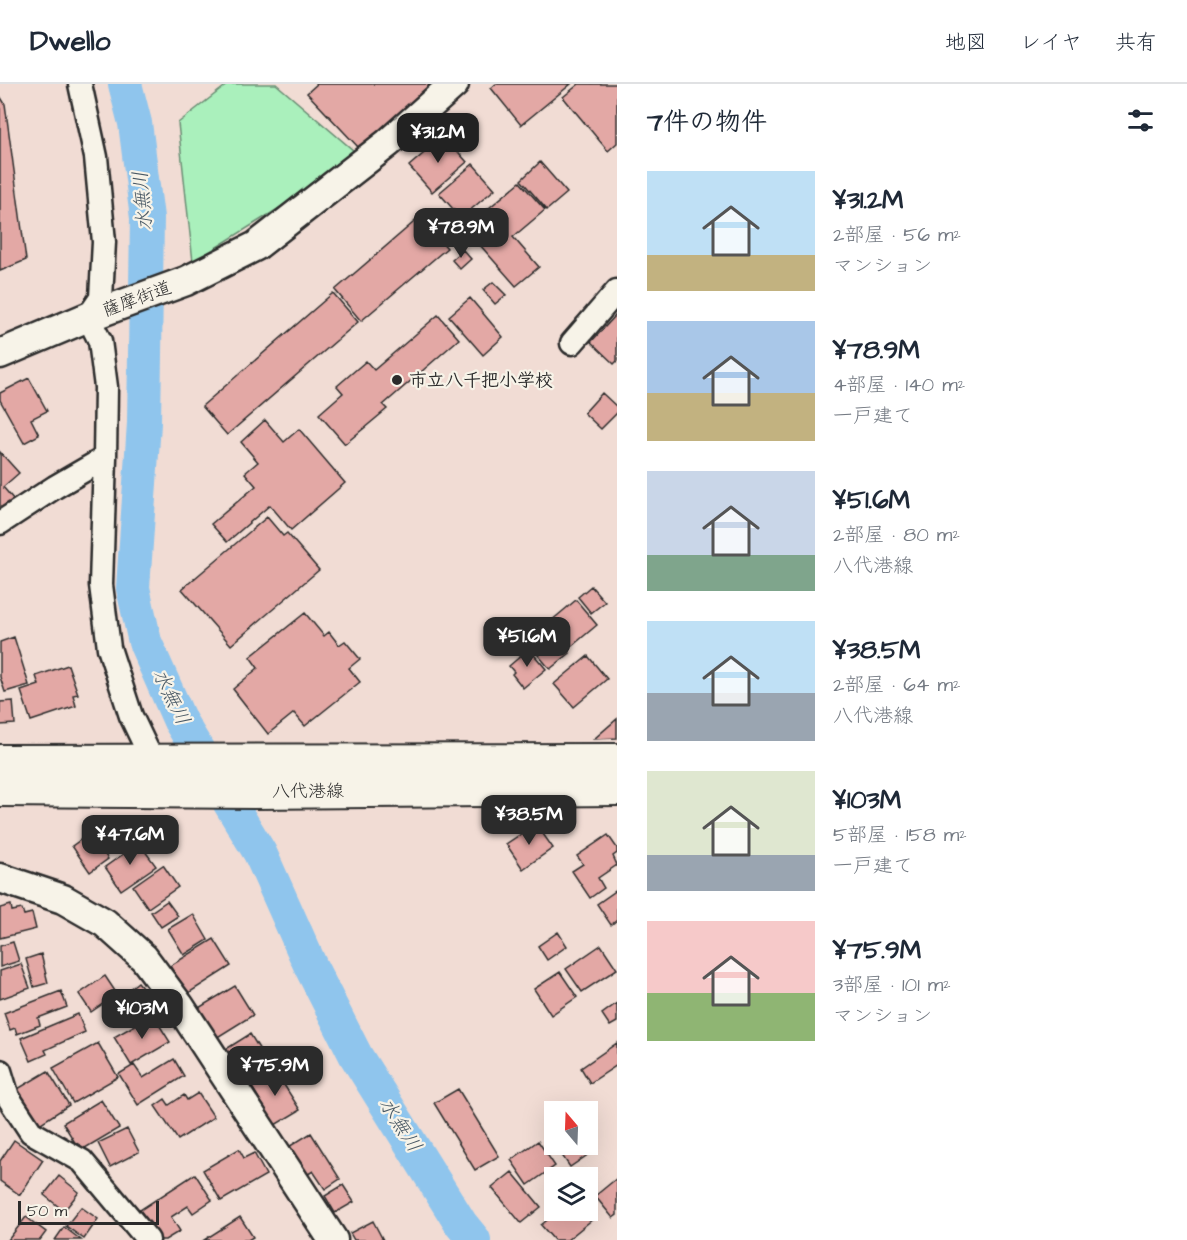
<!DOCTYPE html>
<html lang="ja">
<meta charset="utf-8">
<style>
body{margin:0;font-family:"Architects Daughter","Klee One",sans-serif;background:#f6f6f7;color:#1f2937;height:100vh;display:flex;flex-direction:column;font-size:22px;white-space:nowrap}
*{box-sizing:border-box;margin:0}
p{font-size:20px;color:#747a83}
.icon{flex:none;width:33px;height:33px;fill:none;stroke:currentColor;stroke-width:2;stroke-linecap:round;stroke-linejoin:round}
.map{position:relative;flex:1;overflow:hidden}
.drawer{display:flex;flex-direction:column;background:#fff;width:570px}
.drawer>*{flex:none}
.needle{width:39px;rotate:341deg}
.buttons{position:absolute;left:544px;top:1017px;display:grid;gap:12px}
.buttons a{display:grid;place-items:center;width:54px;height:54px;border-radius:0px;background:#fff;box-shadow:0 6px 24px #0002;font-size:30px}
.scale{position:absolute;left:18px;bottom:15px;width:141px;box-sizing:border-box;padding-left:6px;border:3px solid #2b2b2b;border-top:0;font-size:16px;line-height:21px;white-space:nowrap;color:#2b2b2b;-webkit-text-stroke:4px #f7f3e8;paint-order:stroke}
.price{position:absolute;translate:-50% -51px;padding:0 14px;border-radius:12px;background:#2b2b2b;color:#fff;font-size:20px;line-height:39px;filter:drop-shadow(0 2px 3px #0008)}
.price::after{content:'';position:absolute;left:50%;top:36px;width:18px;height:14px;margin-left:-9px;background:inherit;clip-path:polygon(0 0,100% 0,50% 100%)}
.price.current{background:#222;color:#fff}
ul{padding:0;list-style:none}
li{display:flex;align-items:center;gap:18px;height:150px;padding:0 30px}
li span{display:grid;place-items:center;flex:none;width:168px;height:120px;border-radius:0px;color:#555}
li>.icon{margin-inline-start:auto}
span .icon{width:72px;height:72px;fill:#fffc;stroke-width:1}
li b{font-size:26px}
h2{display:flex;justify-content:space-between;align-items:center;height:72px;padding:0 30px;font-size:26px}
header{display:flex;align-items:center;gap:36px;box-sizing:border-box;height:84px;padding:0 30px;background:#fff;border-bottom:2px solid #e0e1e3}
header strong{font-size:28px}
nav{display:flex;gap:33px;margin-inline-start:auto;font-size:21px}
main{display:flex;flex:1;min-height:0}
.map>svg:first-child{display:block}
.green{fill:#aaf0bc;stroke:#6a8e74;stroke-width:1.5}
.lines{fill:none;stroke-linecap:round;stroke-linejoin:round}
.river{stroke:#8fc5ed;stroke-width:34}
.building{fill:#e3a8a5;stroke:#2b2b2b;stroke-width:1.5}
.minor-casing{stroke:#2b2b2b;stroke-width:27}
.tertiary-casing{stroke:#2b2b2b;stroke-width:33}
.secondary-casing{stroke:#2b2b2b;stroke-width:36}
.minor{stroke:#f7f3e8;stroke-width:22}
.tertiary{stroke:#f7f3e8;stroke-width:28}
.secondary{stroke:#f7f3e8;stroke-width:32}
.poi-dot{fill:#2b2b2b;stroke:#f7f3e8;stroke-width:2}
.labels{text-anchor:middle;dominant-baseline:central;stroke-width:4.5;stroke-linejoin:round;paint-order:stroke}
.street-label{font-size:18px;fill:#2b2b2b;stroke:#f7f3e8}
.poi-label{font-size:18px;font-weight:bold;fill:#2b2b2b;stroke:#f7f3e8;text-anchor:start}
.water-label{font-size:20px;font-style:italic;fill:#495965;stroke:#f7f3e8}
</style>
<header>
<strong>Dwello</strong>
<nav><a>地図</a><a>レイヤ</a><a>共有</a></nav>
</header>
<main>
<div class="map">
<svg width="617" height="1156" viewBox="0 0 617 1156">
<rect width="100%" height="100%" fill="#f1dcd4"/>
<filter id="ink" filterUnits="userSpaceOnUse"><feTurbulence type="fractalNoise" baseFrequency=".0167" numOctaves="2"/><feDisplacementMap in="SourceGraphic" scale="12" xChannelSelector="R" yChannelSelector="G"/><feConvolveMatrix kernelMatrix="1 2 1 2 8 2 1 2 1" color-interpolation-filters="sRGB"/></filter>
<g filter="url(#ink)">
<!-- green -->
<path class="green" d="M228,0H276L361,73L193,178L178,39Z"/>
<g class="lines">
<!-- river -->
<path class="river" d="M125,0L135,39L147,134L144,339L133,504L145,558L180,637L260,769L311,883L356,972L461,1140L474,1156"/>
</g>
<!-- building -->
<path class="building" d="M317,0H436L360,65L307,9Z
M496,0H571L521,41L491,4Z
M579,0H617V59L608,67L563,13Z
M0,12L5,20L26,176L0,187Z
M444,52L467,78L432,108L409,82Z
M540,78L567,109L547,126L521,96Z
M473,80L495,105L461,134L439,109Z
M520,98L545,126L513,153L539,183L516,202L465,144Z
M420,133L447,164L361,237L335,206Z
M463,166L471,175L460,185L452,176Z
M493,198L506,211L495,220L483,206Z
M333,209L358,238L227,351L202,322Z
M470,214L503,253L483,271L449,232Z
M617,230V277L614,280L591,258Z
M438,231L459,255L383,321L387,325L345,360L319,330L343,309L337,302L366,277L374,286Z
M29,294L47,327L31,335L39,351L24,359L0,316V309Z
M602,309L617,323V329L601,345L584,329Z
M265,336L284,358L299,345L345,399L291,446L270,421L227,458L211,440L256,402L245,389L258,378L241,358Z
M0,368L19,389L3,403L14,416L0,428Z
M267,433L283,452L287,449L319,486L231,561L182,505Z
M591,502L605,518L591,529L578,513Z
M576,516L597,541L572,562L551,537Z
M305,529L324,552L329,548L339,561L345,557L360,575L349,584L360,598L305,642L294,629L268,650L233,605L258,584L250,573Z
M554,548L570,569L550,585L533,565Z
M14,553L29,601L5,608L0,593V558Z
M529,565L546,585L523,604L512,590L514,588L509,582Z
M588,572L607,595L574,623L554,600Z
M68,581L78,610L73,611L76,622L31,637L21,607L39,601L36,592Z
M13,617L15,640L0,641V618Z
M617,635V654L594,655Z
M536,740L553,764L523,785L506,760Z
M90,749L108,775L90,788L72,762Z
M608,751L617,764V769L613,772L617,781L598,794L604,804L590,814L572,787L583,780L577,772Z
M139,759L156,782L121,806L105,783Z
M163,781L178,803L148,824L133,802Z
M617,806V836L611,841L597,820Z
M167,817L178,832L161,843L151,828Z
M11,821L12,827L22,825L24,831L32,829L36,845L0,854V824Z
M193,830L208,856L184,871L168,845Z
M558,848L567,862L547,876L538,862Z
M214,855L231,882L187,910L170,882Z
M13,858L19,877L0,883V862Z
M601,861L617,885L582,908L566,885Z
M41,870L48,899L34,903L26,875Z
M21,880L30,904L0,915V887Z
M560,888L577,913L551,931L534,905Z
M105,892L117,910L91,928L79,910Z
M138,898L153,916L137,928L123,910Z
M235,902L253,931L216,954L197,925Z
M61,907L67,923L38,934L40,941L17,950L15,944L10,946L4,929Z
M617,919V938L610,942L602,930Z
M78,930L85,948L45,966L47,970L31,977L21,954Z
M153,931L170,958L131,981L114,953Z
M250,950L268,979L241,996L223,967Z
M98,959L118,993L73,1019L53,984Z
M617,959V981L590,999L581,984Z
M174,975L184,992L138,1021L119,990L134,981L143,994Z
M274,985L300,1026L275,1041L250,1000Z
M48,987L69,1021L38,1041L16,1006Z
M458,1005L499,1072L475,1086L434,1019Z
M198,1009L214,1033L178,1056L155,1022L165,1015L169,1021L184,1011L187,1016Z
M101,1016L119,1044L80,1067L63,1039Z
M127,1045L139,1068L110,1083L98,1059Z
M311,1049L340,1095L325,1105L313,1087L305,1092L287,1064Z
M14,1056L43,1076L20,1111L0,1097V1077Z
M538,1057L555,1082L528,1101L511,1076Z
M563,1060H583L589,1070L570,1083L557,1064Z
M239,1065L244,1074L254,1069L266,1091L221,1117L203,1086Z
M512,1088L541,1123L521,1139L492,1104Z
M195,1090L212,1116L193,1129L188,1122L171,1133L180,1147L165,1156H160L140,1126Z
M59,1092L79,1108L64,1127L44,1111Z
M617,1094V1131L613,1134L595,1112Z
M343,1101L354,1118L335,1129L325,1112Z
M81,1123L98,1135L84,1155L66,1142Z
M560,1126H585L593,1135L567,1156H554L541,1141Z
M26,1133L46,1148L40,1156H8Z
M240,1133L253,1153L248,1156H204Z
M373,1137L383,1156H354L350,1149Z
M64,1143L81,1156H55Z"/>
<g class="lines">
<defs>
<path id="minor" d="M80,0L96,73L104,158L101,214L88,233L100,257L106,303L105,374
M572,259L617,207
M0,439L55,403L105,374L101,501L109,564L131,632L153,678
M0,987L8,1013L31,1048L82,1077L148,1156"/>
<path id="tertiary" d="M0,270L88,233L186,197L256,162L388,59L454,0
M0,794L63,815L105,839L144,874L179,921L333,1156"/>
<path id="secondary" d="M0,677L617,676
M0,706L254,708L617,705"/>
</defs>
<!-- minor casing -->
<use href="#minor" class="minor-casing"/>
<!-- tertiary casing -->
<use href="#tertiary" class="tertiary-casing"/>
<!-- secondary casing -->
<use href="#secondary" class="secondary-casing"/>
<!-- minor -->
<use href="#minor" class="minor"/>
<!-- tertiary -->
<use href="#tertiary" class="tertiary"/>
<!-- secondary -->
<use href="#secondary" class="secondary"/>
</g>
</g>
<!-- markers -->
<circle class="poi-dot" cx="397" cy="296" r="6"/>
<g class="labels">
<!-- street labels -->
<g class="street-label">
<text transform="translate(137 215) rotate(-20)">薩摩街道</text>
<text x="308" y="707">八代港線</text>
</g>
<!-- poi labels -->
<g class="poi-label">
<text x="409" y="296">市立八千把小学校</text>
</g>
<!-- water labels -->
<g class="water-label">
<text transform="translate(143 117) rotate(-95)">水無川</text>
<text transform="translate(171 613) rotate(64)">水無川</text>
<text transform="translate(400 1041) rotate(57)">水無川</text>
</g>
</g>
</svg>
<div class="buttons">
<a><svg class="needle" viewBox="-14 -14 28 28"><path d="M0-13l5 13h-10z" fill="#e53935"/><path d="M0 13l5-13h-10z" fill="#747a83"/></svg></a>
<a><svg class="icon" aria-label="layers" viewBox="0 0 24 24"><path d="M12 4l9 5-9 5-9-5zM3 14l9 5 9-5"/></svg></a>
</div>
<div class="scale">50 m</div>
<b class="price current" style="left:438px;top:80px">¥31.2M</b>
<b class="price" style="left:461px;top:175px">¥78.9M</b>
<b class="price" style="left:527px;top:584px">¥51.6M</b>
<b class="price" style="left:529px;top:762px">¥38.5M</b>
<b class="price" style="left:130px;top:782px">¥47.6M</b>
<b class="price" style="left:142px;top:956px">¥103M</b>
<b class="price" style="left:275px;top:1013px">¥75.9M</b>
</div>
<section class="drawer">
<h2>7件の物件<svg class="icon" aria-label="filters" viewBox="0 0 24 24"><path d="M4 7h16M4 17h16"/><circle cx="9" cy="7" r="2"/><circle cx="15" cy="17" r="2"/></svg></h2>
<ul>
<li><span style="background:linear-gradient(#bfe0f5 70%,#c2b280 0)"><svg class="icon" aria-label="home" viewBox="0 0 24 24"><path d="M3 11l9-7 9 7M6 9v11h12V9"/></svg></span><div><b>¥31.2M</b><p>2部屋 · 56 m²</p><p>マンション</p></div></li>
<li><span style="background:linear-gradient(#a9c7e8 60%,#c2b280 0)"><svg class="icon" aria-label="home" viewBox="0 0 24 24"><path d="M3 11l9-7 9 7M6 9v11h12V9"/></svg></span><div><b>¥78.9M</b><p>4部屋 · 140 m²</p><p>一戸建て</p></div></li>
<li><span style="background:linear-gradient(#c9d6e8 70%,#7fa58c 0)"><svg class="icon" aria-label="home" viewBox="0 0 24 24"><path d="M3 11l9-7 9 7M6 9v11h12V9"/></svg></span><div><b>¥51.6M</b><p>2部屋 · 80 m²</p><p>八代港線</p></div></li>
<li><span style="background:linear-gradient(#bfe0f5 60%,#9aa5b1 0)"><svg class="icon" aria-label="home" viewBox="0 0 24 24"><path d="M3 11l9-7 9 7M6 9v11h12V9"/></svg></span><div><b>¥38.5M</b><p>2部屋 · 64 m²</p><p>八代港線</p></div></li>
<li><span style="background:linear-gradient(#dfe7d0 70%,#9aa5b1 0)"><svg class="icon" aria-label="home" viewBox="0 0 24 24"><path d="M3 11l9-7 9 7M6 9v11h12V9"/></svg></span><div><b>¥103M</b><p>5部屋 · 158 m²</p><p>一戸建て</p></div></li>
<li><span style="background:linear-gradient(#f6c9c9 60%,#8fb573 0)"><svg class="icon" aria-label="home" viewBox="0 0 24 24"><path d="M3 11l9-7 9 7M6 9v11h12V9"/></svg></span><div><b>¥75.9M</b><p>3部屋 · 101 m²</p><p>マンション</p></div></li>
</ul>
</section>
</main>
